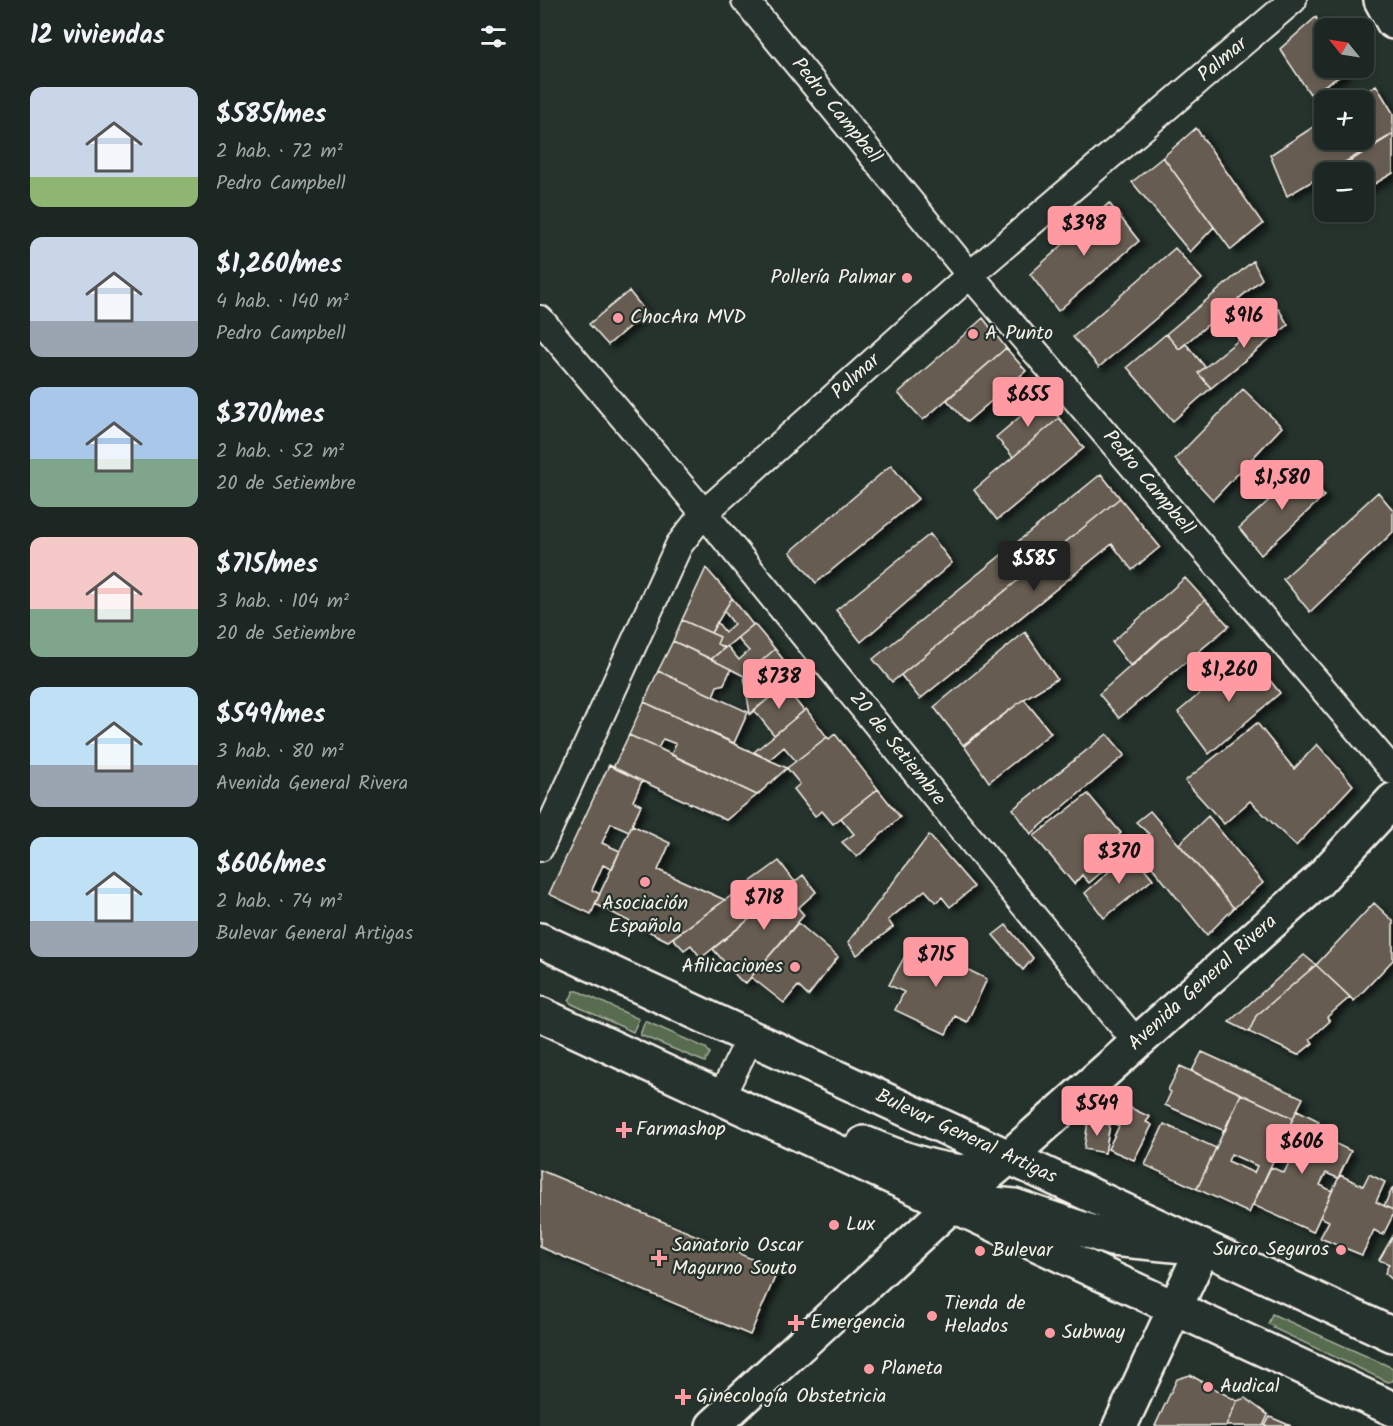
<!DOCTYPE html>
<html lang="es">
<meta charset="utf-8">
<style>
body{margin:0;font-family:Kalam,sans-serif;background:#29322f;color:#f1f3f6;height:100vh;display:flex;flex-direction:column;font-size:22px;white-space:nowrap}
*{box-sizing:border-box;margin:0}
p{font-size:20px;color:#a0a5a5}
.icon{flex:none;width:33px;height:33px;fill:none;stroke:currentColor;stroke-width:2;stroke-linecap:round;stroke-linejoin:round}
.map{position:relative;flex:1;overflow:hidden}
.sheet{display:flex;flex-direction:column;background:#1c2622;width:540px}
.sheet>*{flex:none}
.needle{width:39px;rotate:300deg}
.buttons{position:absolute;left:774px;top:18px;display:grid;gap:12px}
.buttons a{display:grid;place-items:center;width:60px;height:60px;border-radius:12px;background:#1c2622;box-shadow:0 3px 9px #0003,0 0 0 2px #3a4340;font-size:30px}
.price{position:absolute;translate:-50% -51px;padding:0 14px;border-radius:6px;background:#ff9aa2;color:#111;font-size:20px;line-height:39px;filter:drop-shadow(0 2px 3px #0008)}
.price::after{content:'';position:absolute;left:50%;top:36px;width:18px;height:14px;margin-left:-9px;background:inherit;clip-path:polygon(0 0,100% 0,50% 100%)}
.price.selected{background:#222;color:#fff}
ul{padding:0;list-style:none}
li{display:flex;align-items:center;gap:18px;height:150px;padding:0 30px}
li span{display:grid;place-items:center;flex:none;width:168px;height:120px;border-radius:12px;color:#555}
li>.icon{margin-inline-start:auto}
span .icon{width:72px;height:72px;fill:#fffc;stroke-width:1}
li b{font-size:26px}
h2{display:flex;justify-content:space-between;align-items:center;height:72px;padding:0 30px;font-size:26px}
main{display:flex;flex:1;min-height:0}
.map>svg:first-child{display:block}
.green{fill:#596c4f;stroke:#a6ae9c;stroke-width:1.5}
.building{fill:#665c51;stroke:#f4f1e8;stroke-width:1.5;fill-rule:evenodd;filter:url(#shadow)}
.lines{fill:none;stroke-linecap:round;stroke-linejoin:round}
.minor-casing{stroke:#f4f1e8;stroke-width:30}
.tertiary-casing{stroke:#f4f1e8;stroke-width:38}
.secondary-casing{stroke:#f4f1e8;stroke-width:38}
.minor{stroke:#26332d;stroke-width:26}
.tertiary{stroke:#26332d;stroke-width:33}
.secondary{stroke:#26332d;stroke-width:33}
.poi-dot{fill:#ff9aa2;stroke:#26332d;stroke-width:2}
.labels{text-anchor:middle;dominant-baseline:central;stroke-width:4.5;stroke-linejoin:round;paint-order:stroke}
.street-label{font-size:20px;fill:#f4f1e8;stroke:#26332d}
.poi-label{font-size:20px;fill:#f4f1e8;stroke:#26332d;text-anchor:start}
</style>
<main>
<section class="sheet">
<h2>12 viviendas<svg class="icon" aria-label="filters" viewBox="0 0 24 24"><path d="M4 7h16M4 17h16"/><circle cx="9" cy="7" r="2"/><circle cx="15" cy="17" r="2"/></svg></h2>
<ul>
<li><span style="background:linear-gradient(#c9d6e8 75%,#8fb573 0)"><svg class="icon" aria-label="home" viewBox="0 0 24 24"><path d="M3 11l9-7 9 7M6 9v11h12V9"/></svg></span><div><b>$585/mes</b><p>2 hab. · 72 m²</p><p>Pedro Campbell</p></div></li>
<li><span style="background:linear-gradient(#c9d6e8 70%,#9aa5b1 0)"><svg class="icon" aria-label="home" viewBox="0 0 24 24"><path d="M3 11l9-7 9 7M6 9v11h12V9"/></svg></span><div><b>$1,260/mes</b><p>4 hab. · 140 m²</p><p>Pedro Campbell</p></div></li>
<li><span style="background:linear-gradient(#a9c7e8 60%,#7fa58c 0)"><svg class="icon" aria-label="home" viewBox="0 0 24 24"><path d="M3 11l9-7 9 7M6 9v11h12V9"/></svg></span><div><b>$370/mes</b><p>2 hab. · 52 m²</p><p>20 de Setiembre</p></div></li>
<li><span style="background:linear-gradient(#f6c9c9 60%,#7fa58c 0)"><svg class="icon" aria-label="home" viewBox="0 0 24 24"><path d="M3 11l9-7 9 7M6 9v11h12V9"/></svg></span><div><b>$715/mes</b><p>3 hab. · 104 m²</p><p>20 de Setiembre</p></div></li>
<li><span style="background:linear-gradient(#bfe0f5 65%,#9aa5b1 0)"><svg class="icon" aria-label="home" viewBox="0 0 24 24"><path d="M3 11l9-7 9 7M6 9v11h12V9"/></svg></span><div><b>$549/mes</b><p>3 hab. · 80 m²</p><p>Avenida General Rivera</p></div></li>
<li><span style="background:linear-gradient(#bfe0f5 70%,#9aa5b1 0)"><svg class="icon" aria-label="home" viewBox="0 0 24 24"><path d="M3 11l9-7 9 7M6 9v11h12V9"/></svg></span><div><b>$606/mes</b><p>2 hab. · 74 m²</p><p>Bulevar General Artigas</p></div></li>
</ul>
</section>
<div class="map">
<svg width="853" height="1426" viewBox="0 0 853 1426">
<defs>
<filter id="shadow"><feDropShadow dx="6" dy="4" stdDeviation="3" flood-color="#0009"/></filter>
</defs>
<rect width="100%" height="100%" fill="#26332d"/>
<filter id="ink" filterUnits="userSpaceOnUse"><feTurbulence type="fractalNoise" baseFrequency=".0167" numOctaves="2"/><feDisplacementMap in="SourceGraphic" scale="12" xChannelSelector="R" yChannelSelector="G"/><feConvolveMatrix kernelMatrix="1 2 1 2 8 2 1 2 1" color-interpolation-filters="sRGB"/></filter>
<g filter="url(#ink)">
<!-- green -->
<path class="green" d="M34,991H38L99,1019L93,1032L32,1004L29,1001Z
M105,1021L166,1048L170,1053L165,1062L100,1035Z
M732,1314L853,1368V1381L848,1382L733,1328L734,1326L728,1324Z"/>
<!-- building -->
<path class="building" d="M776,17L784,35V68H800L804,74L770,94L740,49Z
M836,85L853,113V134L747,196L730,155L784,120V140H824V100H813Z
M656,128L723,224L691,250L623,157Z
M853,134V173L824,190V172H801L799,168Z
M623,157L674,227L650,252L592,182Z
M569,203L599,241L518,311L490,274Z
M635,248L662,279L559,367L533,337Z
M713,261L722,279L639,349L626,334Z
M89,291L106,312L68,345L49,324Z
M738,308L748,325L671,388L658,373Z
M443,318L466,348L383,420L358,393Z
M626,334L639,349L646,344L665,367L658,373L671,388L633,421L587,367Z
M466,348L486,371L427,422L407,400Z
M703,389L742,427L673,500L635,459Z
M502,398L519,418L473,457L456,437Z
M519,418L544,448L457,520L434,490Z
M351,465L378,499L276,583L250,552Z
M765,467L784,496L721,555L699,528Z
M561,474L580,498L352,682L333,659Z
M838,492L853,510V532L770,612L743,579Z
M580,498L620,547L592,570L572,544L380,699L361,675Z
M390,534L412,563L321,642L296,610Z
M166,568L192,598L171,633L142,620Z
M645,578L665,600L591,667L572,642Z
M192,598L213,625L185,648L177,644L180,637L171,633L177,622L185,632L194,624L184,611Z
M665,600L689,626L579,718L559,694Z
M142,620L180,637L177,644L185,648L171,659L133,641Z
M214,624L235,649L204,676L171,659L187,646L199,660L209,651L197,638Z
M485,632L517,679L484,699L423,745L394,707Z
M133,641L191,669L184,684L177,686L173,696L118,671Z
M235,649L256,676L210,714L204,676Z
M708,653L740,693L669,754L638,712Z
M118,671L208,712L194,743L104,702Z
M244,686L264,711L234,735L214,710Z
M484,699L511,733L449,782L424,746Z
M104,702L229,760L247,768L217,795L131,755L136,744L123,739L118,748L89,735Z
M266,709L287,737L256,761L244,747L229,760L214,752Z
M717,723L754,769L777,744L813,785L756,846L710,801L684,824L645,781Z
M295,734L338,789L293,824L282,811L275,816L254,789L260,784L247,768L287,737L289,739Z
M567,734L585,755L491,834L473,809Z
M89,735L118,748L217,795L186,820L102,781L73,768Z
M69,765L102,781L93,801L101,805L89,831L71,823L62,843L80,851L72,869L63,865L52,890L60,894L51,914L9,894Z
M338,789L360,817L317,857L302,842L314,834L301,818Z
M548,794L581,833L571,843L581,855L549,883L542,875L534,884L494,836Z
M610,811L694,908L667,935L595,846L609,834L596,822Z
M668,816L723,883L694,908L639,844Z
M92,825L130,843L118,870L185,900L128,941L55,904Z
M389,835L434,887L410,907L402,897L396,902L385,890L348,920L353,927L317,955L308,942Z
M591,852L613,879L564,918L545,893Z
M239,861L255,882L161,958L151,945L144,950L133,938Z
M263,875L276,892L258,908L264,915L206,983L200,980L173,949Z
M834,903L853,921V960L814,1001L776,965Z
M258,923L298,957L268,996L258,986L244,1003L211,977Z
M466,925L493,958L483,970L453,935Z
M386,938L406,947L400,960L410,965L412,962L447,979L427,1022L415,1016L406,1034L355,1010L364,992L349,985L371,945L380,949Z
M764,955L776,965L716,1016L709,1032L689,1022Z
M776,965L810,997L787,1017L790,1021L770,1039L773,1043L758,1055L709,1032L716,1016Z
M662,1052L763,1098L753,1118L652,1071Z
M640,1066L701,1094L685,1131L625,1105L631,1092L628,1090Z
M701,1094L753,1118L709,1213L657,1189ZM691,1154L717,1166L714,1173L688,1161Z
M578,1102L610,1117L606,1122L612,1125L594,1160L568,1149L579,1126L569,1121L568,1116L574,1103Z
M757,1110L779,1121L773,1133L811,1151L798,1178L786,1173L780,1185L792,1191L773,1232L713,1205L731,1167L744,1173L752,1156L739,1149Z
M548,1121L570,1125L565,1153L544,1149Z
M624,1124L676,1148L657,1189L605,1165Z
M0,1170L238,1270L210,1335L0,1247Z
M829,1174L845,1182L836,1202L853,1210V1215L843,1235L834,1230L822,1255L780,1238L789,1221L780,1217L800,1175L823,1186Z
M853,1187V1210L844,1206Z
M853,1236V1280L845,1273L849,1264L839,1260Z
M650,1375L697,1401L686,1426H615L637,1379Z
M705,1398L728,1415L723,1426H686L697,1401Z
M730,1417L751,1426H725Z"/>
<g class="lines">
<defs>
<path id="minor" d="M205,0L430,275L853,771
M0,319L164,513L596,1042
M0,848L139,545L164,513L430,275L753,0
M181,1097L210,1038"/>
<path id="tertiary" d="M841,0L853,22
M580,1426L663,1248"/>
<path id="secondary" d="M0,940L853,1335
M0,1014L853,1409
M324,1143C357,1157 425,1185 458,1164
M423,1204L443,1203L474,1206L572,1239L644,1246
M173,1426L412,1205L469,1157L777,882L853,800"/>
</defs>
<!-- minor casing -->
<use href="#minor" class="minor-casing"/>
<!-- tertiary casing -->
<use href="#tertiary" class="tertiary-casing"/>
<!-- secondary casing -->
<use href="#secondary" class="secondary-casing"/>
<!-- minor -->
<use href="#minor" class="minor"/>
<!-- tertiary -->
<use href="#tertiary" class="tertiary"/>
<!-- secondary -->
<use href="#secondary" class="secondary"/>
</g>
</g>
<!-- markers -->
<g class="poi-dot">
<circle cx="367" cy="278" r="6"/>
<circle cx="78" cy="318" r="6"/>
<circle cx="433" cy="334" r="6"/>
<circle cx="105" cy="882" r="6"/>
<circle cx="255" cy="967" r="6"/>
<path d="M81 1121h6v6h6v6h-6v6h-6v-6h-6v-6h6z"/>
<circle cx="294" cy="1225" r="6"/>
<circle cx="801" cy="1250" r="6"/>
<circle cx="440" cy="1251" r="6"/>
<path d="M116 1249h6v6h6v6h-6v6h-6v-6h-6v-6h6z"/>
<circle cx="392" cy="1316" r="6"/>
<path d="M253 1314h6v6h6v6h-6v6h-6v-6h-6v-6h6z"/>
<circle cx="510" cy="1333" r="6"/>
<circle cx="329" cy="1369" r="6"/>
<circle cx="668" cy="1387" r="6"/>
<path d="M140 1388h6v6h6v6h-6v6h-6v-6h-6v-6h6z"/>
</g>
<g class="labels">
<!-- street labels -->
<g class="street-label">
<text transform="translate(683 60) rotate(-40)">Palmar</text>
<text transform="translate(296 111) rotate(51)">Pedro Campbell</text>
<text transform="translate(316 377) rotate(-42)">Palmar</text>
<text transform="translate(608 483) rotate(50)">Pedro Campbell</text>
<text transform="translate(357 749) rotate(51)">20 de Setiembre</text>
<text transform="translate(663 983) rotate(-42)">Avenida General Rivera</text>
<text transform="translate(426 1137) rotate(25)">Bulevar General Artigas</text>
</g>
<!-- poi labels -->
<g class="poi-label">
<text x="355" y="278" text-anchor="end">Pollería Palmar</text>
<text x="90" y="318">ChocAra MVD</text>
<text x="445" y="334">A Punto</text>
<text x="105" y="904" text-anchor="middle">Asociación<tspan x="105" dy="23">Española</tspan></text>
<text x="243" y="967" text-anchor="end">Afilicaciones</text>
<text x="96" y="1130">Farmashop</text>
<text x="306" y="1225">Lux</text>
<text x="132" y="1246">Sanatorio Oscar<tspan x="132" dy="23">Magurno Souto</tspan></text>
<text x="789" y="1250" text-anchor="end">Surco Seguros</text>
<text x="452" y="1251">Bulevar</text>
<text x="404" y="1304">Tienda de<tspan x="404" dy="23">Helados</tspan></text>
<text x="270" y="1323">Emergencia</text>
<text x="522" y="1333">Subway</text>
<text x="341" y="1369">Planeta</text>
<text x="680" y="1387">Audical</text>
<text x="156" y="1397">Ginecología Obstetricia</text>
</g>
</g>
</svg>
<div class="buttons">
<a><svg class="needle" viewBox="-14 -14 28 28"><path d="M0-13l5 13h-10z" fill="#e53935"/><path d="M0 13l5-13h-10z" fill="#a0a5a5"/></svg></a>
<a>+</a>
<a>−</a>
</div>
<b class="price" style="left:544px;top:257px">$398</b>
<b class="price" style="left:704px;top:349px">$916</b>
<b class="price" style="left:488px;top:428px">$655</b>
<b class="price" style="left:742px;top:511px">$1,580</b>
<b class="price selected" style="left:494px;top:592px">$585</b>
<b class="price" style="left:689px;top:703px">$1,260</b>
<b class="price" style="left:239px;top:710px">$738</b>
<b class="price" style="left:579px;top:885px">$370</b>
<b class="price" style="left:224px;top:931px">$718</b>
<b class="price" style="left:396px;top:988px">$715</b>
<b class="price" style="left:557px;top:1137px">$549</b>
<b class="price" style="left:762px;top:1175px">$606</b>
</div>
</main>
